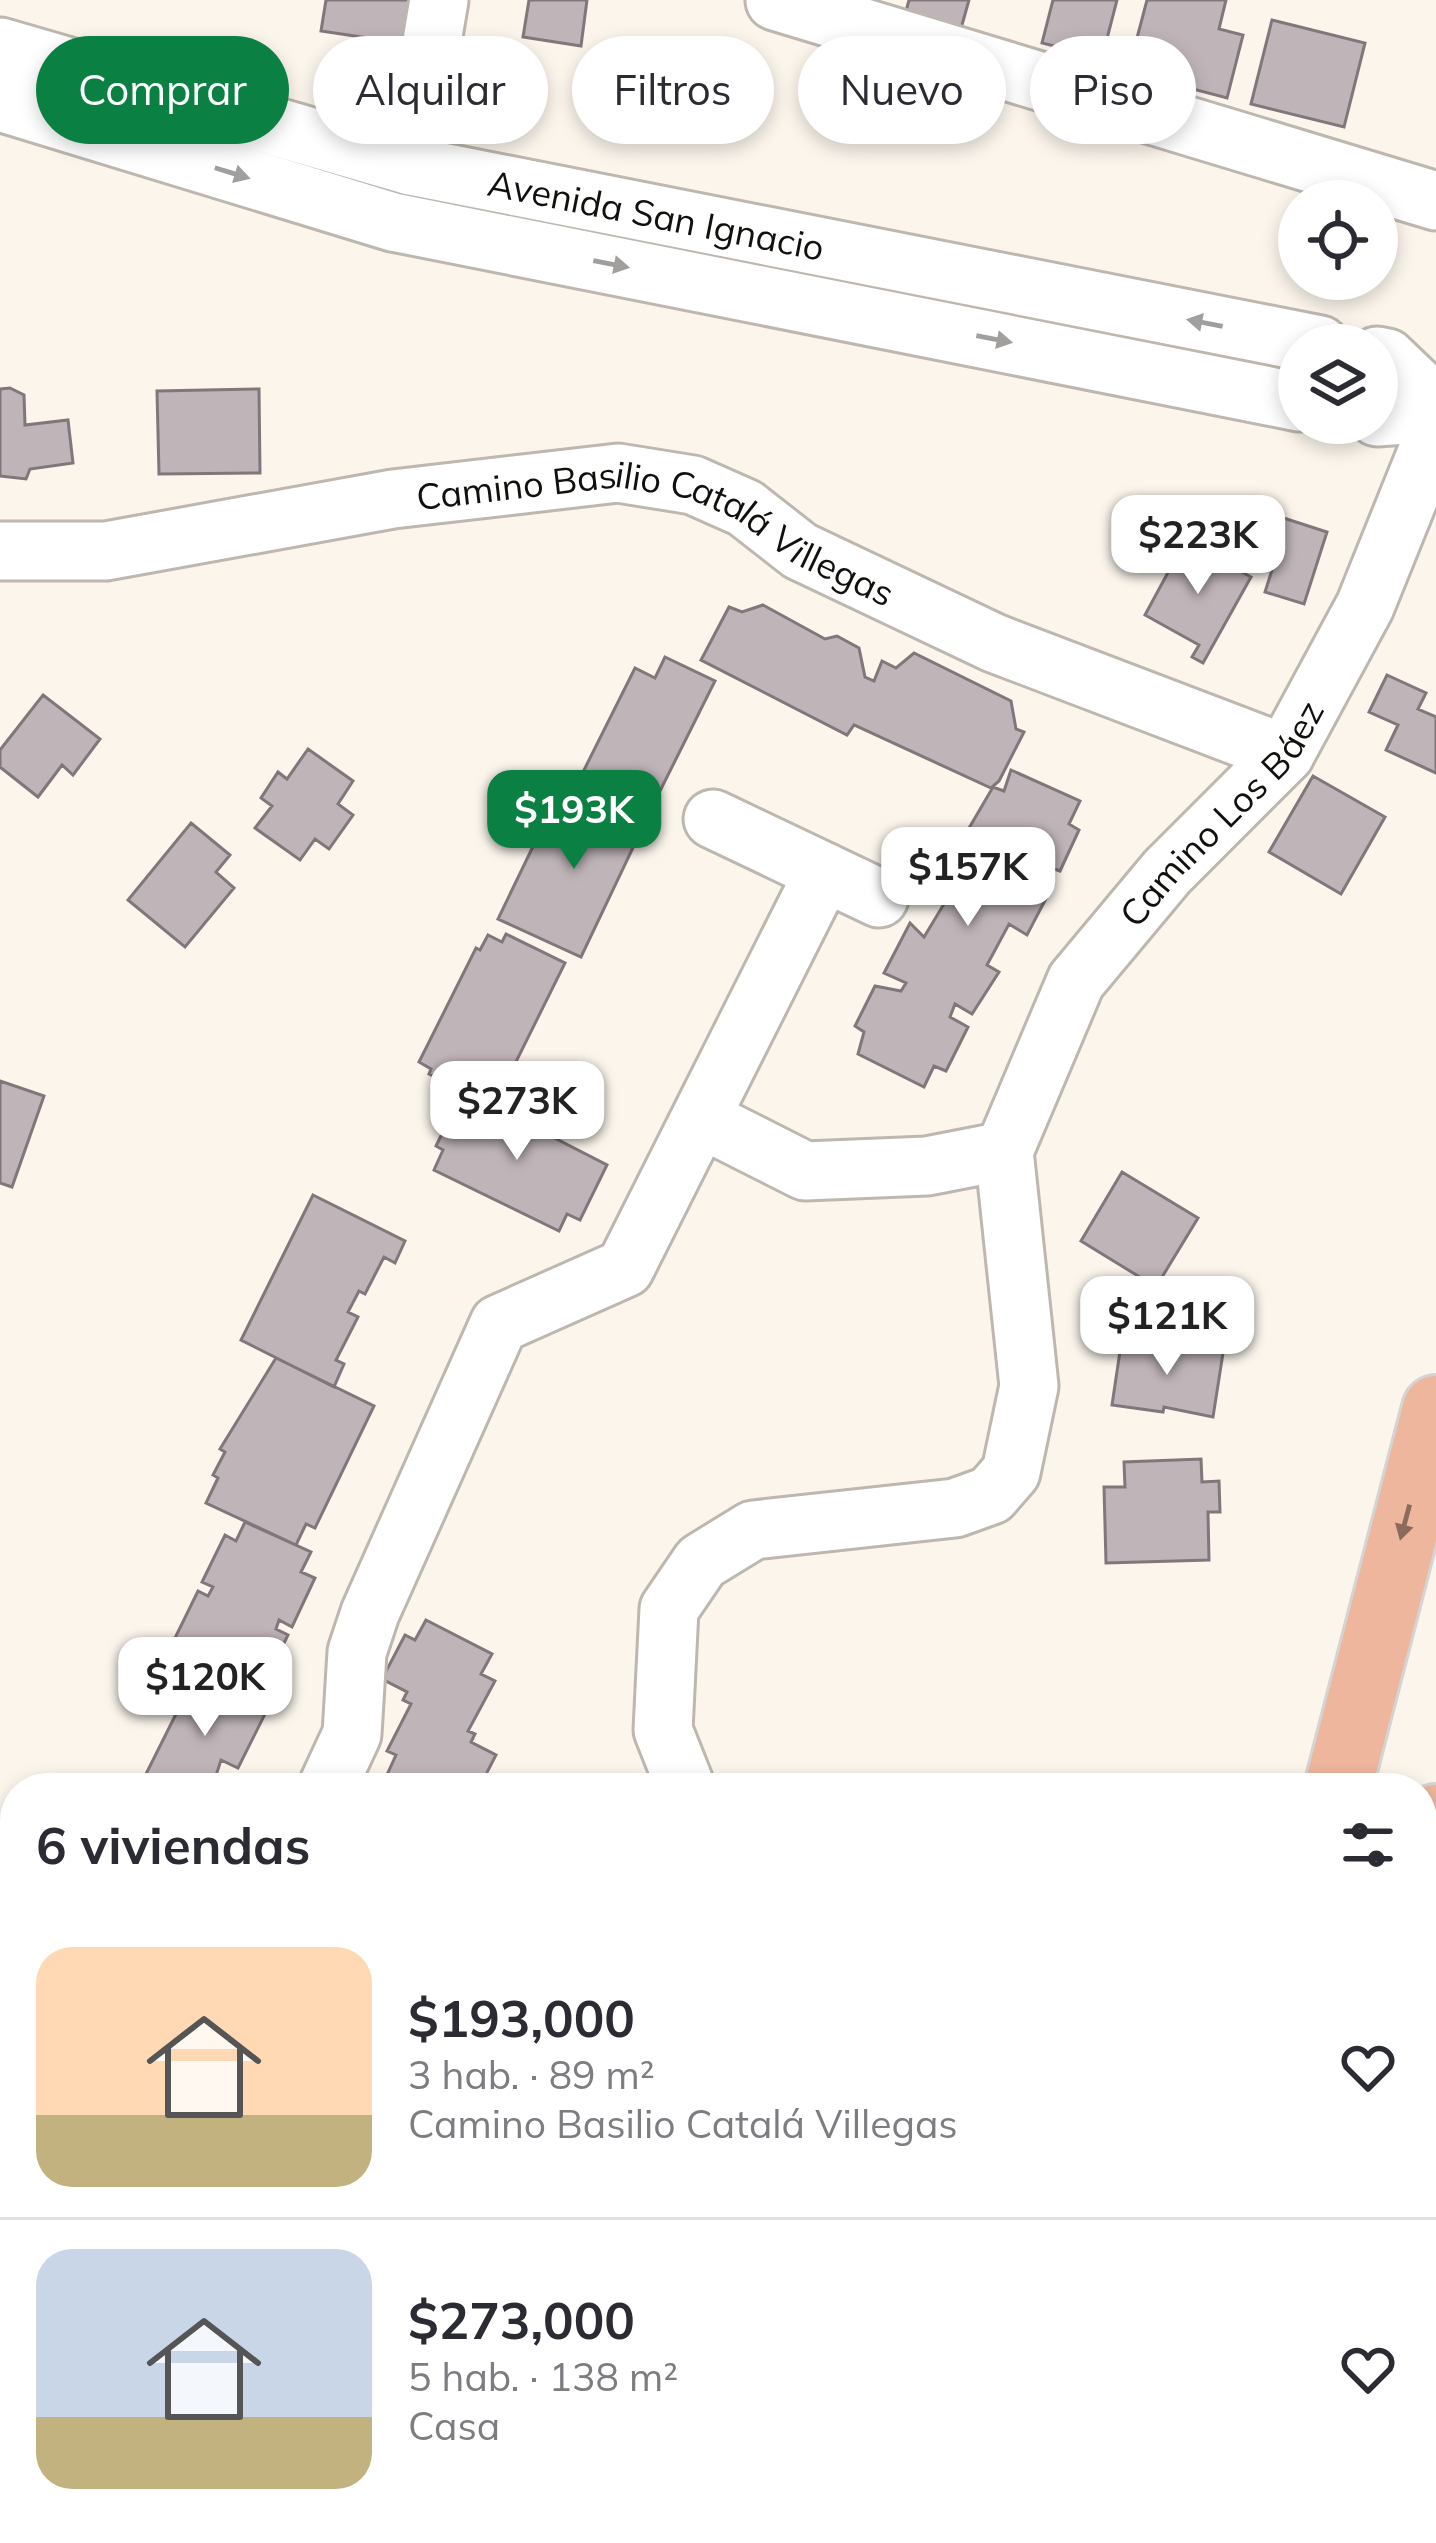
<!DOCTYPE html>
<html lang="es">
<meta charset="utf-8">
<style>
body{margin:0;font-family:Mulish,sans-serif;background:#f2f2f3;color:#2b2b33;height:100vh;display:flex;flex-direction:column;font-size:45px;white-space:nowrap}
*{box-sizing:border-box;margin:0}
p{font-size:39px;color:#7c7c81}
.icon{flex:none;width:66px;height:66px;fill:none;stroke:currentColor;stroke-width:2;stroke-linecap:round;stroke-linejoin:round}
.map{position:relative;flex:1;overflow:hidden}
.side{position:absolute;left:0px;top:1773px;width:1437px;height:771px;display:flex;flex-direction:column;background:#fff;border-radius:48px 48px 0 0;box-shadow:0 6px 18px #0003}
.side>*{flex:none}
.hud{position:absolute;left:36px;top:36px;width:1365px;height:108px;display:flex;gap:24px}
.controls{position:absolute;left:1278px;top:180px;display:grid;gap:24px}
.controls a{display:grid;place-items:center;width:120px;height:120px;border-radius:50%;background:#fff;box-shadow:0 6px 18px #0003;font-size:60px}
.price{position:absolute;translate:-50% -102px;padding:0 27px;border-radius:24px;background:#fff;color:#222;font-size:39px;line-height:78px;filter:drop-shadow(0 3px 6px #0008)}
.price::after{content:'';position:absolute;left:50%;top:72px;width:36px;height:27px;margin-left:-18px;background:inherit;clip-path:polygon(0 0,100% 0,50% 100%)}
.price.on{background:#0b8043;color:#fff}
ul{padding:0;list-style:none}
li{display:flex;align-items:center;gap:36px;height:300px;padding:0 36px}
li+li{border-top:3px solid #e1e1e2}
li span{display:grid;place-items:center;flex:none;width:336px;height:240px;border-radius:36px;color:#555}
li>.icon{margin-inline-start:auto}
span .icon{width:144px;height:144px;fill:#fffc;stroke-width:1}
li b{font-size:51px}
h2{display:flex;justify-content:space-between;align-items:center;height:144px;padding:0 36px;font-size:51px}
.chip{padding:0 42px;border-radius:54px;background:#fff;box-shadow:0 6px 18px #0003;font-size:42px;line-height:108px}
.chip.on{background:#0b8043;color:#fff}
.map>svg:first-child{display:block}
.building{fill:#bfb4b8;stroke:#81777a;stroke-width:3}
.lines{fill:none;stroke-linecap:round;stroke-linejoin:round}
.minor-casing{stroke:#bdb7af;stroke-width:63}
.major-casing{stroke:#d4d4d3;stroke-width:72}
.minor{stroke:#fff;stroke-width:57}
.major{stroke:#eeb69d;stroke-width:66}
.oneway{fill:#a09f9e}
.oneway2{fill:#8b6b5c}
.labels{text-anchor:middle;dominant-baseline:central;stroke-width:12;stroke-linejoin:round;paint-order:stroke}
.street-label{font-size:36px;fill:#12100d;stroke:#fbf5ec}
</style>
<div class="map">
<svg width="1436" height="2543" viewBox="0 0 1436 2543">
<rect width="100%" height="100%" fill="#fbf5ec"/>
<!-- building -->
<path class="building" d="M326,0H416L409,44L321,31Z
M529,0H587L581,46L523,37Z
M909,0H969L960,32L905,15Z
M1053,0H1117L1102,58L1042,43Z
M1147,0H1226L1219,29L1243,35L1227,98L1128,72Z
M1272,20L1365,43L1344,127L1251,104Z
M10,388L24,395L25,425L68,420L73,463L30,469L26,479L0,476V389Z
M259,389L260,473L159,474L157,391Z
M1262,511L1327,532L1304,604L1265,592L1272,570L1246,561Z
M1185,541L1251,577L1203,663L1192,657L1199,645L1145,615Z
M763,605L825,639L837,636L859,648L865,677L874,681L882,661L896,668L914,653L1011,701L1016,729L1024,732L999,781L991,788L854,725L847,735L701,660L729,607L742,612Z
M665,657L715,681L653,805L584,770L635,668L655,678Z
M1387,675L1426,693L1418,709L1436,717V773L1386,750L1398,725L1369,712Z
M43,695L100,739L73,775L62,765L38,797L0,767V750Z
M308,749L353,781L338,804L353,815L329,849L315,839L300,860L255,828L272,806L261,798L278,772L287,779Z
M1011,770L1080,801L1069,824L1079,830L1060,871L1038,863L1032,877L1053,885L1027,935L1009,924L987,965L999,972L972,1014L955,1004L950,1017L968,1027L946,1071L934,1066L924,1087L858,1054L864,1032L855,1026L875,986L901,991L906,983L884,973L910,923L924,937L950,894L939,891L961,841L982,852L989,843L965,835L993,787L1004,791Z
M1313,776L1385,817L1341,894L1269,852Z
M597,789L649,814L581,957L498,919L552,807L576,818L585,797L592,800Z
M191,823L230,855L216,872L234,888L185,947L128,900Z
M506,934L565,963L495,1104L429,1074L431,1069L419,1062L476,948L480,950L488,935L502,942Z
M0,1081L44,1096L12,1187L0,1183Z
M463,1091L607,1165L580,1220L567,1214L559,1231L434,1170L443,1150L436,1146Z
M1122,1172L1198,1218L1156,1287L1081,1241Z
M313,1195L405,1241L395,1263L384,1257L365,1294L359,1291L348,1312L358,1317L336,1360L344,1364L334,1387L241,1340Z
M1122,1338L1223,1353L1213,1417L1164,1407L1163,1412L1112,1405Z
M276,1358L374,1406L315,1528L306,1524L296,1545L206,1503L218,1478L213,1475L225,1452L220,1449Z
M1201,1459L1202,1482L1219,1481L1220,1512H1208L1209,1560L1106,1563L1104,1487H1125L1124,1462Z
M245,1522L311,1552L301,1572L315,1578L292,1627L279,1620L276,1629L288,1635L265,1682L253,1676L244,1696L176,1665L187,1643L175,1638L198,1591L208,1596L213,1587L202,1582L225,1535L236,1541Z
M426,1620L492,1654L481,1674L495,1681L468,1731L475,1734L471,1742L496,1755L479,1788H408L386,1777L396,1755L387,1751L411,1704L403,1700L407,1692L382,1679L405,1635L415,1640Z
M213,1681L268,1708L238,1768L221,1760L212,1788H139L182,1702L207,1692Z
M15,1957V2076H14L0,1993V1959Z"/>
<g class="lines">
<defs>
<g id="minor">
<path d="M775,1L1436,201"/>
<path id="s1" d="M0,47L411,166L1320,345"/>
<path d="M0,102L393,222L1299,402"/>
<path d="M411,166L439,0"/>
<path d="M1377,356L1387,358L1436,405"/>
<path d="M1377,417L1436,413"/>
<path id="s2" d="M0,551H106L393,499L618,473L693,485L745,508L800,551L994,643L1285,754"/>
<path d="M713,819L879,898"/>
<path d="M702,1119L805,1171L927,1166L1004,1151"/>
<path d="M327,1788L352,1734L357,1652L370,1613L499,1324L625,1268L824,872"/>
<path id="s3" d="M686,1788L663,1730L669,1609L701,1562L753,1530L955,1508L991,1495L1011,1472L1029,1386L1004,1151L1076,981L1167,872L1285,754L1365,606L1436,430"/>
<path d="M535,2543L543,2529"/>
</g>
<path id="major" d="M1338,1788L1436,1409
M1422,1884L1436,1818
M1229,2543L1230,2529
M1334,2543L1335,2529"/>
</defs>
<!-- minor casing -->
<use href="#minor" class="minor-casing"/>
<!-- major casing -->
<use href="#major" class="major-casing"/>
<!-- minor -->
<use href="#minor" class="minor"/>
<!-- major -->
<use href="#major" class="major"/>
</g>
<!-- one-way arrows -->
<defs><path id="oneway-solid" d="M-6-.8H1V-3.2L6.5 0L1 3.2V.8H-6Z" transform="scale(3)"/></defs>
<g class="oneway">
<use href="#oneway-solid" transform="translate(232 173) rotate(17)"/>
<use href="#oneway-solid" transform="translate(611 264) rotate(11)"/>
<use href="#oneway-solid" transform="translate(1205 323) rotate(-169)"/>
<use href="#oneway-solid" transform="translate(994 339) rotate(11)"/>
</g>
<use class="oneway2" href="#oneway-solid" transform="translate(1405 1522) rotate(105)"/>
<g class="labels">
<!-- street labels -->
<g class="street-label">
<text stroke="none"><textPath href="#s1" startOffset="678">Avenida San Ignacio</textPath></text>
<text stroke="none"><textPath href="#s2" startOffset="675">Camino Basilio Catalá Villegas</textPath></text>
<text stroke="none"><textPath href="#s3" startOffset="1305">Camino Los Báez</textPath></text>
</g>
</g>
</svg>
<div class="controls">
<a><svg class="icon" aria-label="locate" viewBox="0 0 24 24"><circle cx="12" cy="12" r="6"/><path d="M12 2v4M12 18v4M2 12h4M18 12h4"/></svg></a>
<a><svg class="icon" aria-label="layers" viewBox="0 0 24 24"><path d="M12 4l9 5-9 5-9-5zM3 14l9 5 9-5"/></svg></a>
</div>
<b class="price" style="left:1198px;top:597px">$223K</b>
<b class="price on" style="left:574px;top:872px">$193K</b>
<b class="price" style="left:968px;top:929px">$157K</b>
<b class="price" style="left:517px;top:1163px">$273K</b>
<b class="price" style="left:1167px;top:1378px">$121K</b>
<b class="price" style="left:205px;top:1739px">$120K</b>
<div class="hud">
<a class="chip on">Comprar</a>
<a class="chip">Alquilar</a>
<a class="chip">Filtros</a>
<a class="chip">Nuevo</a>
<a class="chip">Piso</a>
</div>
<section class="side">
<h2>6 viviendas<svg class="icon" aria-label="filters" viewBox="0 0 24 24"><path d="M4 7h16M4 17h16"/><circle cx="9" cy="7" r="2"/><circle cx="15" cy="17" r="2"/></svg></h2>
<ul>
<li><span style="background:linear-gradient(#ffd9b3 70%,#c2b280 0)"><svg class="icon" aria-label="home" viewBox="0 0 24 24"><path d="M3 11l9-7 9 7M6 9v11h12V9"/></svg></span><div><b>$193,000</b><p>3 hab. · 89 m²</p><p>Camino Basilio Catalá Villegas</p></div><svg class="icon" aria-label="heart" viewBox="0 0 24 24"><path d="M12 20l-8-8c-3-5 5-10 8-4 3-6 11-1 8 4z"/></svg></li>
<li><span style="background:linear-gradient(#c9d6e8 70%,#c2b280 0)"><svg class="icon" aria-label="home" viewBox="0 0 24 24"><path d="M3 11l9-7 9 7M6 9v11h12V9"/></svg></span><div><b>$273,000</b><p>5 hab. · 138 m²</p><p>Casa</p></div><svg class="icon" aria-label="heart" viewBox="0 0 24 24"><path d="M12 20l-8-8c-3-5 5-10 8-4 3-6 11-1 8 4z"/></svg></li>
</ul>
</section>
</div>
